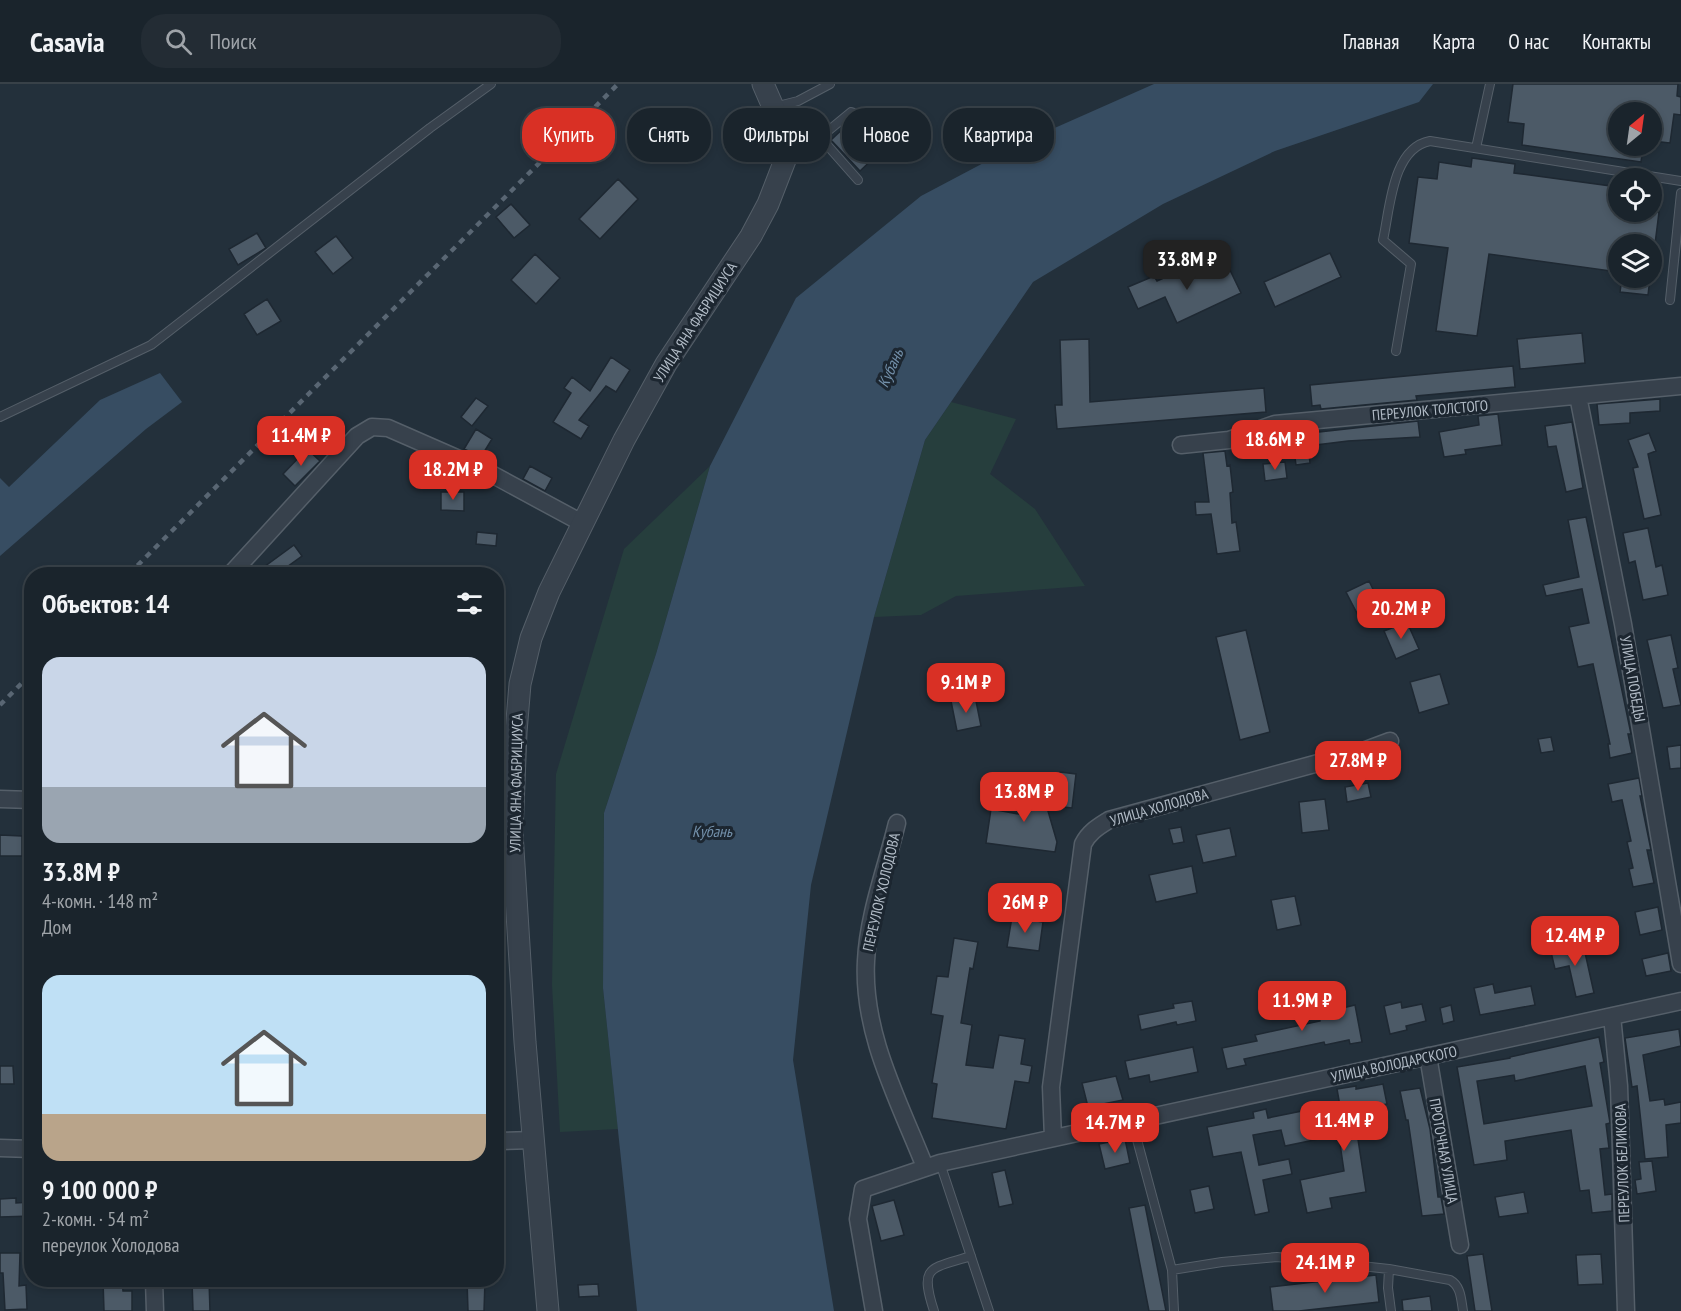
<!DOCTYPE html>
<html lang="ru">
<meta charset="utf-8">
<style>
body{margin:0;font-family:"PT Sans Narrow",sans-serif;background:#232c34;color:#f1f3f6;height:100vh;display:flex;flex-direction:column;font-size:22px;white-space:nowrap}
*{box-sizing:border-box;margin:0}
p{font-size:20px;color:#9fa4a9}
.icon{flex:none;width:33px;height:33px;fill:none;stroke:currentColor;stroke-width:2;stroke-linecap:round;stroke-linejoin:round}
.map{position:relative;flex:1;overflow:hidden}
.side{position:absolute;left:24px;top:483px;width:480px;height:720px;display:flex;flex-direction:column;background:#1a242c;border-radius:24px;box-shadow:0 3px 9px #0003,0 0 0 2px #384148}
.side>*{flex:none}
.top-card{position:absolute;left:522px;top:24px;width:570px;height:54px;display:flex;gap:12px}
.needle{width:39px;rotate:29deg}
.fabs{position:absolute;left:1608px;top:18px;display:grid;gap:12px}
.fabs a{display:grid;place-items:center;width:54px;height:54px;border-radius:50%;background:#1a242c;box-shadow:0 3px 9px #0003,0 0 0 2px #384148;font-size:30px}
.price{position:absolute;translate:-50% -51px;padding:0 14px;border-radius:12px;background:#d93025;color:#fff;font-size:20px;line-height:39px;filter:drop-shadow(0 2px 3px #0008)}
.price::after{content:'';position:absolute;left:50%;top:36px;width:18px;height:14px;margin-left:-9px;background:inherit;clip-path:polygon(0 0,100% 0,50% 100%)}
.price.selected{background:#222;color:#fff}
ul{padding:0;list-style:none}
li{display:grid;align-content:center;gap:12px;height:318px;padding:0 18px}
li span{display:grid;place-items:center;height:186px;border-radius:18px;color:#555}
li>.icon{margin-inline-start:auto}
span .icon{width:108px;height:108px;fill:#fffc;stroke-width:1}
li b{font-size:26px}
h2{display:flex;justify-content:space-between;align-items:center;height:72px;padding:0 18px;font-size:26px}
.tag{padding:0 21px;border-radius:24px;background:#1a242c;box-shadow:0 3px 9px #0003,0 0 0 2px #384148;font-size:21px;line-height:54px}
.tag.selected{background:#d93025;color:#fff}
header{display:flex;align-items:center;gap:36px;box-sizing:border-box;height:84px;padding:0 30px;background:#1a242c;border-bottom:2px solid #384148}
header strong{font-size:28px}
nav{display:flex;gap:33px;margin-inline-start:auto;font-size:21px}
.search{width:420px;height:54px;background:#232c34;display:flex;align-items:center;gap:15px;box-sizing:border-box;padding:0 21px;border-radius:24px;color:#9fa4a9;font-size:22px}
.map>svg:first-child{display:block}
.green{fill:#263e3d}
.water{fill:#374d62}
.building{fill:#4c5a67;stroke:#1e2832;stroke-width:1.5;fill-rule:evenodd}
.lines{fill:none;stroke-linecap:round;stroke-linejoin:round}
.service-casing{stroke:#555f69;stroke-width:10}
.minor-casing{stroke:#555f69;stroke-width:19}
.tertiary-casing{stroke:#555f69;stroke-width:23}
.service{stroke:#37414c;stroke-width:8}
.minor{stroke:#37414c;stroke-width:16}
.tertiary{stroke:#37414c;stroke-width:21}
.rail{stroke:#596673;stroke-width:4.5;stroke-dasharray:6 6;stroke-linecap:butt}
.labels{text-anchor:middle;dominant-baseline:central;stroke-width:6;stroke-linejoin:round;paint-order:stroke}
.street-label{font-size:15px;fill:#b2bcc7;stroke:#1c2630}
.water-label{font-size:16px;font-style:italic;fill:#7390aa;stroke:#1c2630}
</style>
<header>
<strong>Casavia</strong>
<div class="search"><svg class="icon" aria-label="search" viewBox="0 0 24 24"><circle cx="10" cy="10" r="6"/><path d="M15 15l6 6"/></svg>Поиск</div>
<nav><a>Главная</a><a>Карта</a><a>О нас</a><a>Контакты</a></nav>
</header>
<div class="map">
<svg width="1681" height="1227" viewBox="0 0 1681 1227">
<rect width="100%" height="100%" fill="#23303b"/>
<!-- green -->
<path class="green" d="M951,318L1016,335L990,390L1035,425L1085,502L956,512L921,531L874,533L925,356Z
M710,382L656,570L604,729L603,904L618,1045L560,1048L552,901L556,690L624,465Z"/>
<!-- water -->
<path class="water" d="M1154,0H1433L1419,18L1275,67L1163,120L1033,198L925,356L874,533L811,801L793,976L834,1227H637L603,904L604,729L656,570L710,382L796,214L921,112L1023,58Z
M160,289L182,318L146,345L0,472V394L9,403L100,316Z"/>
<!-- building -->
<path class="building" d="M1513,0H1678L1677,12L1681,13V31L1674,30L1670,59L1652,57V28H1618V62H1643L1641,78L1522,61L1524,40L1508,38Z
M851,37L880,68L860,87L831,56Z
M1472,74L1515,80L1514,89L1618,103V128H1659L1655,160H1618V188L1489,170L1477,252L1436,247L1448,164L1409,159L1418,93L1437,95L1439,78L1471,83Z
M618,95L638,115L600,155L579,135Z
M511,120L530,141L514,154L496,133Z
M257,149L266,164L238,181L229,165Z
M336,152L353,174L333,190L315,168Z
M1330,169L1341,193L1275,223L1264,198Z
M535,170L560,194L536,220L511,196Z
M1197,179L1203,193L1228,182L1241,209L1177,239L1165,213L1138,225L1128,203L1154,192L1157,197Z
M1622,194H1650L1648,211L1620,208Z
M267,215L281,237L257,251L244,230Z
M1582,249L1585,279L1520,285L1517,255Z
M1089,255L1090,318L1264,304L1266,328L1057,345L1055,321H1062L1060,256Z
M611,273L630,286L616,308L606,302L579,336L589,342L581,355L553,338L571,309L564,304L572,293L590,307Z
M1513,282L1515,303L1416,312L1417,316L1321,325L1320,321L1312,322L1310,301Z
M476,314L488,322L472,342L461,333Z
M1660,315V327L1630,329V339L1599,341L1597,320Z
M1498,330L1502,361L1465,366L1466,370L1444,373L1439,348L1479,341L1478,332Z
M1418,337L1420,353L1348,357L1308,362L1310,379L1296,381L1292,351Z
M1572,338L1583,404L1566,408L1556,362L1548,363L1545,342Z
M476,345L492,355L481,373L464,365Z
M1649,349L1656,367L1648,370L1661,431L1644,435L1633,384L1638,383L1628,356Z
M307,365L320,377L295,402L283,390Z
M1225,367L1227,382L1230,381L1233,408L1230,409L1232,439L1236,438L1240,467L1217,470L1211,430L1196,431L1195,418H1209L1203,369Z
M1285,378L1287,394L1265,397L1263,380Z
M530,382L552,394L545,407L523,395Z
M441,408H464V427L441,426Z
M1586,433L1631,650H1628L1632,669L1610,674L1608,660H1610L1593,580L1578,583L1569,543L1589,539L1582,505L1546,512L1543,501L1579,493L1568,436Z
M1648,444L1656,483L1662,481L1668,511L1643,516L1635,477L1629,479L1623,449Z
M477,448L497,450L496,462L476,460Z
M294,461L302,472L277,490H269L264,483Z
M1369,497L1382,524L1360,535L1346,508Z
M1407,538L1419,565L1396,575L1384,547Z
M1246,546L1270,648L1240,656L1216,553Z
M1671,551L1678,584L1673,585L1681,621L1663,624L1647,556Z
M1440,590L1449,620L1419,629L1410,598Z
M975,612L981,642L957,647L951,617Z
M1551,653L1554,667L1541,669L1538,655Z
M1681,661V684L1670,685L1667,663Z
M1060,688L1076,690L1072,724L1055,722Z
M1639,694L1642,712H1640L1651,766H1647L1654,799L1633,803L1629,785L1633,784L1627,758L1631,757L1622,716L1612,718L1608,700Z
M1039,696L1057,758L1055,768L986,759L991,725L1024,731L1016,703Z
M1368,699L1371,713L1347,718L1345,703Z
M1325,715L1329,746L1302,749L1299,718Z
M1181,743L1184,758L1173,760L1169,745Z
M1230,744L1236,772L1203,779L1196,751Z
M0,751L22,752V772H0Z
M1192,782L1197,809L1156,818L1149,791Z
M1295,812L1301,841L1277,846L1271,816Z
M1658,823L1662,846L1640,851L1635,828Z
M1012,833L1043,838L1039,867L1007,863Z
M954,854L978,858L973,885L970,884L961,939L972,941L966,981L993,984L999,951L1025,955L1021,980L1032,982L1029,999L1015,997L1006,1045L932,1034L937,1000L932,999L943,932L931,930L937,892L948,893Z
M1582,855L1594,909L1576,913L1569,882L1555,885L1551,868L1570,864L1569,858Z
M1668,869L1671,887L1646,892L1642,875Z
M1328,898L1334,926L1355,921L1362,958L1350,960L1349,956L1325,961L1324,958L1244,975L1246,981L1227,985L1222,964L1257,957L1255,951L1320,937L1312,901Z
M1493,900L1495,909L1531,902L1535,921L1480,931L1474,904Z
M1192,917L1196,937L1177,941L1176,938L1141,946L1138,931L1174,924L1173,920Z
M1401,918L1402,924L1422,920L1426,937L1406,942L1407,946L1390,950L1384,922Z
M1451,921L1454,937L1443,940L1440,924Z
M1679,945L1681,962L1643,971L1650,1017L1664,1015L1665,1021L1681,1018V1039L1666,1041L1668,1073L1645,1075L1637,1002L1632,1003L1625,954Z
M1599,953L1604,978L1600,979L1610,1039L1606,1040L1609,1064L1600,1065L1605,1111L1612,1110V1127L1592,1129L1589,1106L1580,1107L1571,1046L1505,1057L1507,1076L1474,1081L1457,983L1510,974V973ZM1585,982L1592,1022L1484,1040L1477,997L1514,991L1515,997Z
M1193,963L1198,988L1150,998L1149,991L1129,995L1125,977Z
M0,982H13L14,1000H0Z
M1116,992L1123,1016L1088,1023L1082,999Z
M1383,1000L1387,1020L1359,1025L1360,1028L1354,1029L1366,1108L1330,1114L1332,1124L1307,1129L1300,1096L1344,1087L1338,1046L1344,1045L1337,1005L1356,1002V1005Z
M1420,1004L1430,1045L1438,1113H1441L1444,1130L1422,1132L1408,1036H1406L1400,1007Z
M1266,1025L1268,1034L1312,1025L1319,1055L1285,1062L1281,1046L1253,1051L1259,1081L1289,1075L1292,1090L1263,1096L1269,1128L1255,1131L1241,1068L1213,1073L1207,1043L1254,1034L1253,1028Z
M1125,1055L1130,1079L1105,1085L1099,1060Z
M1652,1077L1656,1107L1637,1110L1635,1096L1641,1095L1639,1078Z
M1005,1086L1013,1120L999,1123L992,1089Z
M1209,1102L1214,1125L1195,1129L1190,1106Z
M1524,1108L1528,1129L1499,1133L1495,1113Z
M16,1114V1119L32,1118V1132L0,1133V1115Z
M894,1116L904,1151L881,1157L872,1122Z
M1145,1121L1166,1227H1149L1129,1124Z
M0,1169H20L19,1202L26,1201L27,1225L5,1226L3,1189H0Z
M1483,1170L1492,1227H1475L1467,1172Z
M1601,1170L1603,1200L1578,1201L1576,1171Z
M1376,1191L1379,1218L1299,1227H1273L1270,1203Z
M103,1196H122L123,1207H132V1227H104Z
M192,1196H209L210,1227H193Z
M467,1196H485L484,1227H468Z
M598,1200L599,1212L579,1213L578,1201Z
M1430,1212L1432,1227H1403L1402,1216Z"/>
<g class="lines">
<defs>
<path id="service" d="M774,23L798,17L830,0
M820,53L858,96
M1476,64L1490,0
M787,71L811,61L851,28L857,30L890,66
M1670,216L1681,109
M1396,267L1411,180L1383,156C1390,125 1392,64 1430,57L1681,97
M0,333L151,261L430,44L491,0
M1132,1037L1172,1186L1174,1227
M940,1079L989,1227
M1389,1185L1388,1204L1391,1227
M1172,1186L1222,1178L1277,1173L1389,1185L1450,1196C1461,1202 1461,1215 1463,1227
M934,1227C919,1181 930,1185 971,1172"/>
<path id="minor" d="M1578,312L1623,540L1681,880
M1181,361L1229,356L1275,340L1681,302
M231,490L357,352L372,343L388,344L484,386L582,439
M0,715L32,716
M897,739C886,784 868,831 866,877C862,950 899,1017 925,1083
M496,748L512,749
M1612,932L1619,1002L1626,1227
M1428,972L1460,1161
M1053,1054L1051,1003L1083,760C1089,748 1098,743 1109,736L1366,666L1390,657
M496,1057L534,1056
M0,1064L32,1065
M154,1196L155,1227
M874,1227L858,1135L863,1105L940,1079L1681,917"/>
<path id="tertiary" d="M548,1227L525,958L512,749L516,648L520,600L531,554L549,508L624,356L666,280L751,152L768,120L787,71L781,41L763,0"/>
</defs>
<!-- service casing -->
<use href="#service" class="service-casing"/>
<!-- minor casing -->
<use href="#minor" class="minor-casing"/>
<!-- tertiary casing -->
<use href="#tertiary" class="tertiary-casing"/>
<!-- service -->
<use href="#service" class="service"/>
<!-- minor -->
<use href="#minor" class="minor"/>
<!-- tertiary -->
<use href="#tertiary" class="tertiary"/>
<!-- rail -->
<path class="rail" d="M129,490L618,0
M0,621L32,589"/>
</g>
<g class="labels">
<!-- street labels -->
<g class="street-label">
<text transform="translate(695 238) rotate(-57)">УЛИЦА ЯНА ФАБРИЦИУСА</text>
<text transform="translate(1430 326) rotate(-5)">ПЕРЕУЛОК ТОЛСТОГО</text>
<text transform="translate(1633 595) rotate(80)">УЛИЦА ПОБЕДЫ</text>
<text transform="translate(516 699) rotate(-89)">УЛИЦА ЯНА ФАБРИЦИУСА</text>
<text transform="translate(1159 723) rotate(-16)">УЛИЦА ХОЛОДОВА</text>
<text transform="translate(881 808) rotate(-77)">ПЕРЕУЛОК ХОЛОДОВА</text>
<text transform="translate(1394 980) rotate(-12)">УЛИЦА ВОЛОДАРСКОГО</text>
<text transform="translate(1444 1067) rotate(80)">ПРОТОЧНАЯ УЛИЦА</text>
<text transform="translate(1622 1079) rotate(-92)">ПЕРЕУЛОК БЕЛИКОВА</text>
</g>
<!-- water labels -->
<g class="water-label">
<text transform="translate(890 284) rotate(-66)">Кубань</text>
<text x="712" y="747">Кубань</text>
</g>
</g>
</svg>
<div class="fabs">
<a><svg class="needle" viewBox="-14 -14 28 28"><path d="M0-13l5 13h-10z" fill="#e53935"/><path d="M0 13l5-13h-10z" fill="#9fa4a9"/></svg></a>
<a><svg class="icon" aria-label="locate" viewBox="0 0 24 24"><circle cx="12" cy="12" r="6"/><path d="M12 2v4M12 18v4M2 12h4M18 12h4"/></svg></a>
<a><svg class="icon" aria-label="layers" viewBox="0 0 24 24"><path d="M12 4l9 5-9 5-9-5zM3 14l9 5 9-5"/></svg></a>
</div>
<b class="price selected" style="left:1187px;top:207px">33.8M ₽</b>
<b class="price" style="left:301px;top:383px">11.4M ₽</b>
<b class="price" style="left:1275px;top:387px">18.6M ₽</b>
<b class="price" style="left:453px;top:417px">18.2M ₽</b>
<b class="price" style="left:1401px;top:556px">20.2M ₽</b>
<b class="price" style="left:966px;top:630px">9.1M ₽</b>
<b class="price" style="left:1358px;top:708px">27.8M ₽</b>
<b class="price" style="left:1024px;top:739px">13.8M ₽</b>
<b class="price" style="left:1025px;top:850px">26M ₽</b>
<b class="price" style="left:1575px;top:883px">12.4M ₽</b>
<b class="price" style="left:1302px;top:948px">11.9M ₽</b>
<b class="price" style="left:1344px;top:1068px">11.4M ₽</b>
<b class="price" style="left:1115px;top:1070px">14.7M ₽</b>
<b class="price" style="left:1325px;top:1210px">24.1M ₽</b>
<div class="top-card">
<a class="tag selected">Купить</a>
<a class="tag">Снять</a>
<a class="tag">Фильтры</a>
<a class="tag">Новое</a>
<a class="tag">Квартира</a>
</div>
<section class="side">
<h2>Объектов: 14<svg class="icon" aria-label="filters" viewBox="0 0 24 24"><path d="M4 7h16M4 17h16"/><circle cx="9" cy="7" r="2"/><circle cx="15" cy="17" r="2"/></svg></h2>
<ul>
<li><span style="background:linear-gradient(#c9d6e8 70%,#9aa5b1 0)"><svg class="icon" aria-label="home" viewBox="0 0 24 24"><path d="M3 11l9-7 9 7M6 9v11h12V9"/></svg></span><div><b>33.8M ₽</b><p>4-комн. · 148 m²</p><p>Дом</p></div></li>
<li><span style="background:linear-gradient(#bfe0f5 75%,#b9a48a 0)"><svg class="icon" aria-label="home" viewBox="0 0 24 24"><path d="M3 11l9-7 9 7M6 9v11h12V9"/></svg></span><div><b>9 100 000 ₽</b><p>2-комн. · 54 m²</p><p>переулок Холодова</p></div></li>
</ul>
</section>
</div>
